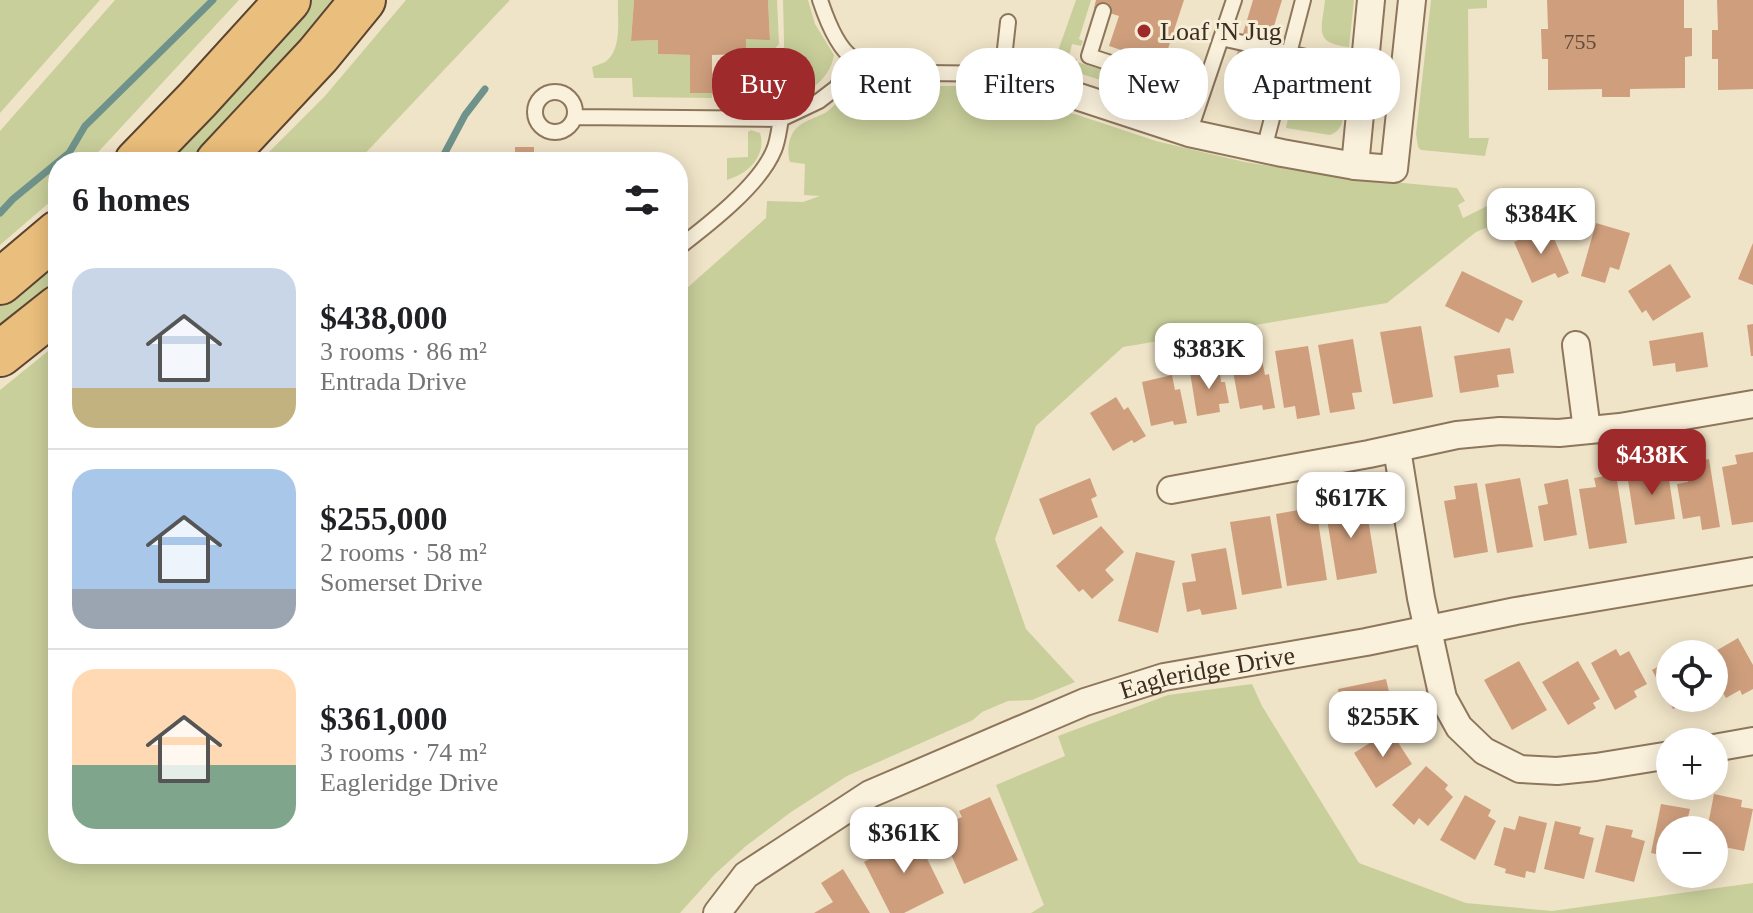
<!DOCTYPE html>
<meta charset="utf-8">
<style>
body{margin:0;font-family:Georgia,serif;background:#f2f2f2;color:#202124;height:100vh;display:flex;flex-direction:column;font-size:30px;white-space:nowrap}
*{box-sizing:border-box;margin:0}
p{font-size:26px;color:#757577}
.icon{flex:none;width:44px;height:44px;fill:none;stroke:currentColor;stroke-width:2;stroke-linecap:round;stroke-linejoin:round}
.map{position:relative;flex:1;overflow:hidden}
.sheet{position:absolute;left:48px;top:152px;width:640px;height:712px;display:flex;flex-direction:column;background:#fff;border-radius:32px;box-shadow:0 4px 20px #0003}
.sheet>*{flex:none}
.guide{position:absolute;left:712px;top:48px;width:760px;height:72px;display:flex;gap:16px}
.controls{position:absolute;left:1656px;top:640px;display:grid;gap:16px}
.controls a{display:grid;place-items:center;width:72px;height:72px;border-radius:50%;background:#fff;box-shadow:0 4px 20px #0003;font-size:40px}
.price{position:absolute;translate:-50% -68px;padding:0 18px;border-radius:16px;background:#fff;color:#222;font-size:26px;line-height:52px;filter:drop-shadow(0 2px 4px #0008)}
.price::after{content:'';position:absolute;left:50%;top:48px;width:24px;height:18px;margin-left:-12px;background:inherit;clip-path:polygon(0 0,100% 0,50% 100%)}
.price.selected{background:#9e2a2b;color:#fff}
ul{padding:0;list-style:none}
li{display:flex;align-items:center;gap:24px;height:200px;padding:0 24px}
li+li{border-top:2px solid #e0e0e0}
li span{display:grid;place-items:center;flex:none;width:224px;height:160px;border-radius:24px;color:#555}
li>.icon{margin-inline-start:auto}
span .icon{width:96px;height:96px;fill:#fffc;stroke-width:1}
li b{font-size:34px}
h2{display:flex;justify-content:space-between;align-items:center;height:96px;padding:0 24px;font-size:34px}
.tag{padding:0 28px;border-radius:32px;background:#fff;box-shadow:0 4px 20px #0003;font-size:28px;line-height:72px}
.tag.selected{background:#9e2a2b;color:#fff}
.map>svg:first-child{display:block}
.green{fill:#c9cf9b}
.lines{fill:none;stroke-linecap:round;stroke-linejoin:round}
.stream{stroke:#6f938a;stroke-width:7}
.building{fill:#cf9f7d}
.service-casing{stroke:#8d765c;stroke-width:18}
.minor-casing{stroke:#8d765c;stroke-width:30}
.trunk-casing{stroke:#5b4430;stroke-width:48}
.service{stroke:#faf1dc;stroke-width:14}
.minor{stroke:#faf1dc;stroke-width:26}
.trunk{stroke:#eabe7c;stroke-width:44}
.poi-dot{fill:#9e2a2b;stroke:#f7eed8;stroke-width:3}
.labels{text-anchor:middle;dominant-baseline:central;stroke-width:6;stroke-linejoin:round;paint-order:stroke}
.number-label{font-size:22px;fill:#624a37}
.poi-label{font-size:26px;fill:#3d2e20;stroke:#f7eed8;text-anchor:start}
.street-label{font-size:26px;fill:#3d2e20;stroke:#f7eed8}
</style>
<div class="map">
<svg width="1753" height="913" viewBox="0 0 1753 913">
<rect width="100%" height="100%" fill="#f0e4c8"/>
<!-- green -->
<path class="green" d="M0,0H100L0,113Z
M115,0H239L89,162H58V195L0,245V131Z
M304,0H332L201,162H154Z
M406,0H510L357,162H259L325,96Z
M618,0H634L631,41L658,40V54L690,55V92L712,93V98L633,97L632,78H594L592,67C597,65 601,64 605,62C623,49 617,19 618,0Z
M768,0H777L779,44L771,53L746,54V39H770Z
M783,0H808L815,24L834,55C829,83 802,98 776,103V58L784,48V40Z
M1076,0H1091L1079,39L1083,41L1081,46L1072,44L1069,57L1077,59V62L1180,93L1177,104L1053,65Z
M1325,0H1354L1349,47C1313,43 1322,30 1325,0Z
M1431,0H1487V8L1468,9L1469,138H1489L1485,156L1421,150L1418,147L1416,134Z
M718,60H770V98H718Z
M867,78L904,86H976L1010,93L1028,103L1078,115L1156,141L1245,162L1349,178L1457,188L1465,201L1458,205L1463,218L1495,202L1503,221L1476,232L1387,303L1123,347L1036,426L995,539L1026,629L1075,682L1032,700L1008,701L982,712L973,720L847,776L791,812L746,846L715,874L680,913H0V390L58,343V854H678V296L766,218L767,201L803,202L820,196L804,195L805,164L790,162C787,153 788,139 794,131C802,120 818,118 828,111C842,100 849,82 867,78Z
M1321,90L1346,93C1344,109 1347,129 1330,135L1286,128L1289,114L1292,113L1312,119Z
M751,130L760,133C767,156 748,174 727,180V158L748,157V132Z
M58,250V293L0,338V298Z
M1252,684L1262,706L1359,863L1466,903L1552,911L1753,883V913H1031L1044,905L996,785L1065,756L1058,736L1168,695Z"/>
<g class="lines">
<!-- stream -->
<path class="stream" d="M440,162L465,115L485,89
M0,213L13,199L69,153L85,126L213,0"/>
</g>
<!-- building -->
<path class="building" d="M634,0H768L770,40L746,39V54L712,55V93H690V55L658,54V40L631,41Z
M1096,0H1184L1163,64L1109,46L1119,16L1094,8Z
M1253,0H1282L1255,88L1229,80Z
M1547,0H1684V28H1692V56L1685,57V88L1630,89V97H1602V89L1548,90V59H1542L1541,29H1548Z
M1717,0H1753V89L1718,90V59H1712V30H1718Z
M515,147H534V158H539V162H508V159H515Z
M1596,223L1630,233L1619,270L1610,267L1605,283L1581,276Z
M1549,227L1569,273L1558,278L1555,273L1532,283L1514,242Z
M1753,243V285L1738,279Z
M1670,264L1691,297L1653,321L1646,310L1642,313L1628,291Z
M1462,271L1523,301L1513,321L1506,318L1499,333L1445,306Z
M1753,324V356H1751L1747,325Z
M1421,326L1433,397L1393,404L1380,332Z
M1703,332L1708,367L1676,372L1675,363L1653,366L1649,341Z
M1353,339L1362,392L1352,393L1355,409L1330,413L1318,345Z
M1308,346L1320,415L1297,419L1295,406L1284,408L1275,351Z
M1510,348L1514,373L1497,375L1499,387L1460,393L1454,356Z
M1262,360L1265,375L1269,374L1275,408L1263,410L1262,405L1240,409L1232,366Z
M1219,367L1221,382H1225L1229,403L1219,404L1220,412L1197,416L1190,372Z
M1172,375L1175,390L1180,389L1187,423L1174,425L1173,421L1151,426L1142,382Z
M1116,397L1124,410L1128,407L1146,436L1134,443L1132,440L1113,451L1090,413Z
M1753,452V522L1732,525L1722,467L1737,464L1735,455Z
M1709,459L1720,527L1702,530L1700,516L1683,519L1677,484L1688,482L1685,463Z
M1667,466L1675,519L1635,525L1628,480L1642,478L1641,470Z
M1616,474L1627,543L1589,549L1579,489L1596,487L1594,478Z
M1090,478L1097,496L1091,499L1098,517L1053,535L1039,499Z
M1520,478L1533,547L1497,553L1485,484Z
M1568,479L1577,535L1544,541L1538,506L1548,504L1544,484Z
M1477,483L1488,552L1454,558L1444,501L1456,499L1454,486Z
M1365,501L1377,573L1337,580L1325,507Z
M1316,507L1327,580L1287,586L1276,514Z
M1270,516L1282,588L1242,595L1230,522Z
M1101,526L1124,552L1105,570L1114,580L1092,599L1083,589L1079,592L1056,566Z
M1226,548L1237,609L1202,615L1200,609L1187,612L1182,583L1196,581L1191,554Z
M1136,552L1175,561L1158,633L1118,621Z
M1738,638L1753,665V689L1742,695L1740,690L1726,698L1714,678V663L1717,661L1714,652Z
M1616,649L1620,656L1629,651L1647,684L1634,691L1637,697L1615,710L1591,663Z
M1670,660V698H1702L1690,705L1688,701L1673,709L1652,670Z
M1519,661L1547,710L1512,730L1484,680Z
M1578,661L1600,699L1593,703L1596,708L1568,725L1542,682Z
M1386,679L1390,696L1378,698L1383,720L1347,728L1338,689Z
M1390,730L1412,764L1376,788L1354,753Z
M1426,766L1448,785L1445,789L1453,797L1428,826L1419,818L1414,825L1392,805Z
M1714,794L1742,800L1741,807L1753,809L1744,851L1714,845V830H1707Z
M1465,795L1491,810L1488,816L1496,821L1475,860L1440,840Z
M990,797L1018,860L964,884L939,827L962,817L959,811Z
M1661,804L1690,809L1688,817L1699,820L1697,830H1670V857L1651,853Z
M1519,816L1547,823L1535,873L1526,871L1525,878L1505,873L1506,869L1494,865L1504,827L1515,830Z
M1555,821L1581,827L1579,834L1594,838L1584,879L1544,869Z
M1606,825L1633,830L1631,837L1645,841L1634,882L1595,872Z
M913,830L944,893L904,913H890L864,862L883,852L880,846Z
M843,869L870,913H814L833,902L821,883Z"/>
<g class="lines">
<defs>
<path id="service" d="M820,0C826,18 837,48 853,58C886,79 943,71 980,74C1011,76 1035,83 1064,92
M1103,11L1089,56L1202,93
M1221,38L1364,70
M1002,76L1008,22
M535 112a20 20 0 1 1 40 0a20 20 0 1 1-40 0Z
M576,117L781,119L819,101L836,88L847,72L854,59
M1189,133L1234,0
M1264,149L1303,0
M678,248C708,225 760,185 774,150C778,141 779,129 781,119"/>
<g id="minor">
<path d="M1064,92L1189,133L1282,153L1355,166L1394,169L1412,0"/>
<path d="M1355,166L1371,0"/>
<path d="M1576,345L1587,430"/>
<path d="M1397,449L1421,598L1443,698L1459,727L1484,751L1520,769L1557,771L1596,767L1670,755"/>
<path d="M1171,490L1369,454L1457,435L1500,431L1559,433L1620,427L1753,404"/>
<path d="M1714,748L1753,741"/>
<path id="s1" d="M717,913L746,875L870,794L1085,702L1164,677L1366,642L1516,611L1753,571"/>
</g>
<path id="trunk" d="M137,162L198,99L288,0
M218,162L318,55L363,0
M0,282L58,233
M0,354L58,308"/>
</defs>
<!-- service casing -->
<use href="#service" class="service-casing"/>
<!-- minor casing -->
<use href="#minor" class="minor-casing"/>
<!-- trunk casing -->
<use href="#trunk" class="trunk-casing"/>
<!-- service -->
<use href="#service" class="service"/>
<!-- minor -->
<use href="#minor" class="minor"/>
<!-- trunk -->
<use href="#trunk" class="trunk"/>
</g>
<!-- markers -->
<circle class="poi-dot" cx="1144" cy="31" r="8"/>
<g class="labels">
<!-- number labels -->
<g class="number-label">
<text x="1580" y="41">755</text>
</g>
<!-- poi labels -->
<g class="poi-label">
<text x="1160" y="31">Loaf 'N Jug</text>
</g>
<!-- street labels -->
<g class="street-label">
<text stroke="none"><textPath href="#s1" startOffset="556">Eagleridge Drive</textPath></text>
</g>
</g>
</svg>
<div class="controls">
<a><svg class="icon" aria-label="locate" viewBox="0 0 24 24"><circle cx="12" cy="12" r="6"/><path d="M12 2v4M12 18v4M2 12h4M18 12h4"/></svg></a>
<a>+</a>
<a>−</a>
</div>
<b class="price" style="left:1541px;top:256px">$384K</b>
<b class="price" style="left:1209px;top:391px">$383K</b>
<b class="price selected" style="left:1652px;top:497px">$438K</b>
<b class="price" style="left:1351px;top:540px">$617K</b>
<b class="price" style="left:1383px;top:759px">$255K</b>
<b class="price" style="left:904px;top:875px">$361K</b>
<div class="guide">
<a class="tag selected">Buy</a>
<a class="tag">Rent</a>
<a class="tag">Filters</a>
<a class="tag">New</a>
<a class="tag">Apartment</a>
</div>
<section class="sheet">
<h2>6 homes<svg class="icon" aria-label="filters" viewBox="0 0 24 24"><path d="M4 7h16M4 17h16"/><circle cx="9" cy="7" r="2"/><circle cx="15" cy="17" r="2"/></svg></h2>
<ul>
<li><span style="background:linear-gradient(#c9d6e8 75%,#c2b280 0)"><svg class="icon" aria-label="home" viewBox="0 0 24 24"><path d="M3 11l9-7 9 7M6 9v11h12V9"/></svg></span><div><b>$438,000</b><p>3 rooms · 86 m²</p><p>Entrada Drive</p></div></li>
<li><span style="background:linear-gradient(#a9c7e8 75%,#9aa5b1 0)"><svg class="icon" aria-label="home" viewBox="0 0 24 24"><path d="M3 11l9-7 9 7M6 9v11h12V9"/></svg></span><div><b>$255,000</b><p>2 rooms · 58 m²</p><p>Somerset Drive</p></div></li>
<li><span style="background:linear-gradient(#ffd9b3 60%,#7fa58c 0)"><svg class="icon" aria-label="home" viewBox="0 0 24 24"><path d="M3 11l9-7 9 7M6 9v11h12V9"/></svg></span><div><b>$361,000</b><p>3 rooms · 74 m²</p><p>Eagleridge Drive</p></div></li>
</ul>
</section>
</div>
